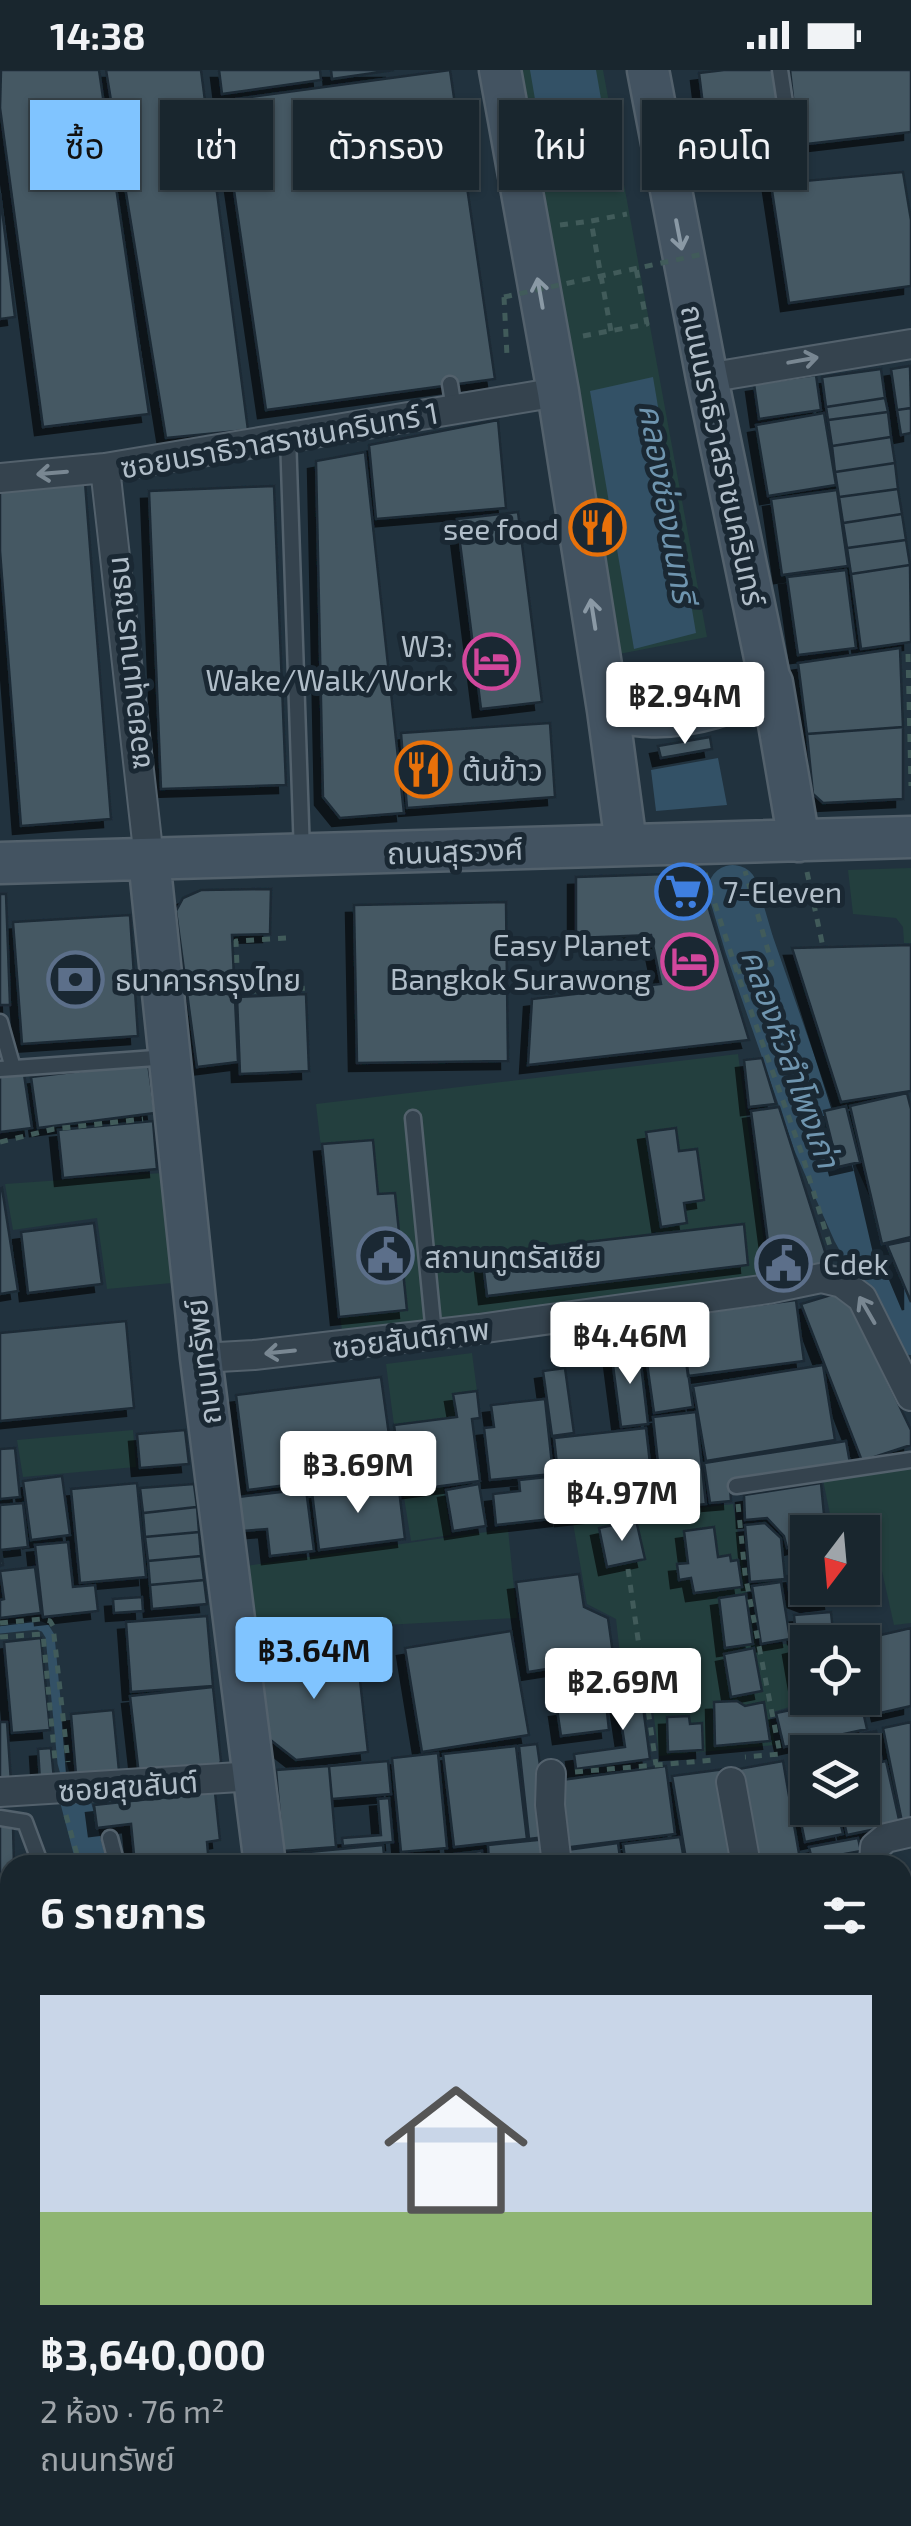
<!DOCTYPE html>
<html lang="th">
<meta charset="utf-8">
<style>
body{margin:0;font-family:"Exo 2","Noto Sans Thai",sans-serif;background:#222e36;color:#f1f3f6;height:100vh;display:flex;flex-direction:column;font-size:38px;white-space:nowrap}
*{box-sizing:border-box;margin:0}
p{font-size:32px;color:#9fa5aa}
.icon{flex:none;width:55px;height:55px;fill:none;stroke:currentColor;stroke-width:2;stroke-linecap:round;stroke-linejoin:round}
.map{position:relative;flex:1;overflow:hidden}
.panel{position:absolute;left:0px;top:1785px;width:912px;height:672px;display:flex;flex-direction:column;background:#19262e;border-radius:30px 30px 0 0;box-shadow:0 2px 8px #0004,0 0 0 2px #37434a}
.panel>*{flex:none}
.top-card{position:absolute;left:30px;top:30px;width:852px;height:90px;display:flex;gap:20px}
.needle{width:65px;rotate:196deg}
.fabs{position:absolute;left:790px;top:1445px;display:grid;gap:20px}
.fabs a{display:grid;place-items:center;width:90px;height:90px;border-radius:0px;background:#19262e;box-shadow:0 2px 8px #0004,0 0 0 2px #37434a;font-size:50px}
.price{position:absolute;translate:-50% -85px;padding:0 22px;border-radius:10px;background:#fff;color:#222;font-size:32px;line-height:65px;filter:drop-shadow(0 2px 5px #0008)}
.price::after{content:'';position:absolute;left:50%;top:60px;width:30px;height:22px;margin-left:-15px;background:inherit;clip-path:polygon(0 0,100% 0,50% 100%)}
.price.current{background:#80c4ff;color:#111}
ul{padding:0;list-style:none}
li{display:grid;align-content:center;gap:20px;height:530px;padding:0 40px}
li span{display:grid;place-items:center;height:310px;border-radius:0px;color:#555}
li>.icon{margin-inline-start:auto}
span .icon{width:180px;height:180px;fill:#fffc;stroke-width:1}
li b{font-size:42px}
h2{display:flex;justify-content:space-between;align-items:center;height:120px;padding:0 40px;font-size:42px}
.chip{padding:0 35px;border-radius:0px;background:#19262e;box-shadow:0 2px 8px #0004,0 0 0 2px #37434a;font-size:35px;line-height:90px}
.chip.current{background:#80c4ff;color:#111}
.status{display:flex;justify-content:space-between;align-items:center;height:70px;padding:0 50px;background:#19262e;direction:ltr}
.status svg{height:28px;fill:currentColor}
.map>svg:first-child{display:block}
.green{fill:#233f3e}
.water{fill:#335166}
.lines{fill:none;stroke-linecap:round;stroke-linejoin:round}
.stream{stroke:#335166;stroke-width:9}
.canal{stroke:#335166;stroke-width:30}
.river{stroke:#335166;stroke-width:50}
.building{fill:#455864;stroke:#1c2a35;stroke-width:2.5;filter:url(#shadow)}
.lane-casing{stroke:#53616c;stroke-width:19}
.street-casing{stroke:#53616c;stroke-width:32}
.secondary-casing{stroke:#53616c;stroke-width:45}
.path{stroke:#415b5a;stroke-width:5;stroke-dasharray:8 8;stroke-linecap:butt}
.lane{stroke:#35434e;stroke-width:14}
.street{stroke:#35434e;stroke-width:28}
.secondary{stroke:#435361;stroke-width:40}
.path-bridge{stroke:#415b5a;stroke-width:5;stroke-dasharray:8 8;stroke-linecap:butt}
.oneway{stroke:#8a99a5}
.oneway2{stroke:#798792}
.labels{text-anchor:middle;dominant-baseline:central;stroke-width:10;stroke-linejoin:round;paint-order:stroke}
.street-label{font-size:30px;fill:#b1bec9;stroke:#1a2833}
.poi-label{font-size:30px;fill:#b1bec9;stroke:#1a2833;text-anchor:start}
.water-label{font-size:32px;font-style:italic;fill:#6f95af;stroke:#1a2833}
</style>
<div class="status"><b>14:38</b><svg viewBox="0 0 49 12"><path d="M0 12V9h3v3zM5 12V6h3v6zM10 12V3h3v9zM15 12V0h3v12zM26 1h20v11H26zM47 4h2v5h-2z"/></svg></div>
<div class="map">
<svg width="911" height="2456" viewBox="0 0 911 2456">
<defs>
<filter id="shadow"><feDropShadow dx="-8" dy="8" stdDeviation="0" flood-color="#0009"/></filter>
</defs>
<rect width="100%" height="100%" fill="#21323e"/>
<!-- green -->
<path class="green" d="M522,0H603L707,567L619,584Z
M911,798V873H904L903,857L896,848L853,844L848,800Z
M738,984L769,1209L342,1261L316,1034Z
M162,1103L172,1213L107,1219L97,1148L13,1160L5,1114Z
M472,1283L477,1321L454,1324L457,1347L394,1355L386,1294Z
M133,1360L136,1397L23,1407L17,1370Z
M911,1397V1553L894,1555L870,1447L831,1449L823,1410Z
M443,1416L451,1465L411,1471L403,1421Z
M733,1434L756,1575L788,1574L800,1634L769,1643L775,1675L659,1686L649,1610L623,1612L616,1549L587,1534L573,1453Z
M508,1459L517,1548L253,1562L246,1496Z"/>
<!-- water -->
<path class="water" d="M530,0H596L614,104L550,117Z
M653,307L696,563L634,579L590,321Z
M718,688L727,735L656,741L651,700Z"/>
<g class="lines">
<!-- stream -->
<path class="stream" d="M0,1559L38,1555L45,1558L50,1566L62,1693L67,1711"/>
<!-- canal -->
<path class="canal" d="M75,1730L92,1795"/>
<!-- river -->
<path class="river" d="M733,820L749,874L818,1072L857,1160L911,1260"/>
</g>
<!-- building -->
<path class="building" d="M1,0H99L149,344L43,357L0,38Z
M106,0H201L248,360L166,368Z
M219,0H320L321,10L222,24Z
M331,0H394L332,9Z
M450,0L495,309L266,340L221,31Z
M724,0H773L783,75L709,84L699,3Z
M790,0H911V62L798,75Z
M903,102L911,150V216L789,233L771,114Z
M0,123L15,247L0,249Z
M910,296L911,338L897,340L891,299Z
M881,299L885,328L826,337L822,307Z
M816,305L821,340L759,349L754,314Z
M885,328L888,342L828,350L826,337Z
M911,338V363L901,365L897,340Z
M888,342L891,367L832,376L828,350Z
M824,343L836,415L768,426L756,355Z
M498,350L506,438L376,449L369,375Z
M891,367L895,393L835,402L832,376Z
M365,382L404,743L340,748L323,727L316,391Z
M895,393L898,419L839,427L835,402Z
M85,412L111,749L21,756L0,481V418Z
M274,416L286,715L161,719L149,421Z
M898,419L902,444L843,453L839,427Z
M837,420L848,496L782,505L771,429Z
M518,442L542,632L481,639L457,449Z
M902,444L906,470L847,478L843,453Z
M906,470L910,495L851,504L847,478Z
M910,495L911,572L861,579L851,504Z
M846,500L856,578L798,585L787,507Z
M900,578L903,657L807,664L798,593Z
M550,653L555,727L407,738L401,663Z
M903,657V729L823,733L813,724L807,664Z
M710,667L712,679L661,688L658,676Z
M698,803L749,970L528,995L532,929L661,914L651,865L576,868V807Z
M271,819L270,864L232,865L238,992L197,997L176,841L183,828L201,820Z
M0,824H6L10,935H0Z
M506,832L508,991L357,993L354,835Z
M130,845L138,966L22,974L13,852Z
M911,875V1021L841,1032L792,878Z
M306,924L309,1001L240,1004L237,927Z
M762,988L776,1034L749,1037L744,990Z
M148,993L155,1043L38,1058L31,1007Z
M24,1004L32,1058L0,1062V1007Z
M907,1023L911,1039V1167L882,1174L850,1036Z
M846,1036L860,1092L838,1097L824,1041Z
M779,1037L829,1194L772,1203L751,1041Z
M153,1051L157,1099L63,1108L58,1060Z
M676,1058L679,1081L697,1079L704,1130L684,1133L687,1153L661,1157L646,1062Z
M373,1070L378,1124L395,1123L407,1240L339,1247L322,1074Z
M2,1118L18,1221L0,1224V1119Z
M94,1153L102,1214L28,1223L21,1162Z
M744,1154L748,1195L487,1226L482,1184Z
M911,1170V1232L887,1175Z
M844,1221L911,1360V1375L862,1391L801,1234Z
M796,1230L804,1291L688,1306L680,1245Z
M126,1251L134,1338L0,1351V1263Z
M684,1274L693,1337L654,1343L645,1279Z
M639,1277L648,1354L621,1357L611,1280Z
M823,1295L835,1370L706,1391L693,1316Z
M565,1298L574,1363L552,1366L543,1301Z
M381,1307L394,1401L248,1420L236,1325Z
M477,1321L480,1348L472,1349L480,1411L403,1421L394,1355L457,1347L453,1324Z
M545,1329L553,1404L490,1410L484,1358L494,1357L491,1335Z
M696,1342L706,1434L663,1439L653,1347Z
M646,1358L655,1438L563,1448L554,1368Z
M185,1360L189,1394L140,1398L137,1364Z
M846,1371L850,1393L730,1416L731,1431L710,1433L704,1393Z
M15,1378L20,1427L0,1429V1379Z
M62,1406L70,1465L31,1470L23,1411Z
M547,1407L549,1418L557,1417L560,1448L496,1455L493,1424L520,1421L519,1410Z
M398,1411L405,1469L319,1480L312,1422Z
M137,1413L146,1507L80,1513L71,1419Z
M821,1413L825,1455H818L819,1462H808V1473L787,1478L784,1466L767,1448L745,1450L744,1425Z
M194,1414L197,1437L143,1443L140,1418Z
M479,1414L486,1456L453,1461L446,1420Z
M306,1419L314,1481L270,1486L267,1459L242,1461L238,1427Z
M23,1433L28,1477L1,1480L3,1495L0,1496V1435Z
M197,1437L199,1462L145,1467L143,1443Z
M869,1448L876,1511L862,1512V1462H830L829,1453Z
M636,1450L645,1489L607,1497L599,1458Z
M765,1453L781,1468L785,1509L750,1512L745,1455Z
M714,1457L718,1487L730,1485L731,1491L738,1490L742,1517L694,1523L691,1508L679,1510L677,1494L688,1493L684,1461Z
M199,1462L201,1486L148,1491L145,1467Z
M68,1472L73,1517L95,1515L98,1541L43,1547L35,1475Z
M201,1486L204,1510L150,1515L148,1491Z
M808,1489V1518H830L832,1531L808,1534L790,1527L787,1506L805,1504L803,1490Z
M35,1497L41,1543L0,1548V1530L4,1529L0,1501Z
M579,1504L584,1537L608,1548L617,1612L580,1617L579,1606L562,1608L560,1597L528,1602L516,1512Z
M204,1510L207,1534L152,1539L150,1515Z
M781,1512L790,1569L761,1574L752,1516Z
M746,1524L753,1574L725,1578L719,1528Z
M142,1527L143,1541L114,1543L113,1529Z
M831,1542L833,1562L796,1566L794,1545Z
M207,1546L213,1616L131,1622L126,1552Z
M911,1558V1636L880,1643L863,1569Z
M511,1561L529,1665L422,1682L405,1578Z
M41,1568L50,1660L12,1663L4,1572Z
M808,1573V1610L797,1612L791,1577Z
M356,1574L368,1682L296,1690L268,1668L259,1584Z
M754,1578L762,1621L731,1627L724,1584Z
M640,1614L650,1689L576,1699L574,1684L625,1677L616,1617Z
M213,1617L221,1691L219,1696L139,1706L130,1626Z
M849,1628H860L867,1659L784,1677L776,1643Z
M737,1631L745,1636L764,1632L770,1671L715,1676L714,1632Z
M606,1633L609,1660L561,1666L557,1639Z
M113,1640L119,1701L76,1705L71,1644Z
M689,1646L690,1654L702,1653L703,1680L668,1682L667,1647Z
M0,1652H7L11,1712L0,1713Z
M911,1652V1750L902,1752L883,1658Z
M876,1661L882,1691L862,1694V1682H813L811,1675Z
M537,1674L542,1709L545,1767L529,1769L519,1676Z
M516,1676L527,1769L454,1777L443,1684Z
M51,1678L54,1709L40,1711L38,1679Z
M438,1683L447,1778L401,1782L392,1688Z
M388,1691L391,1724L332,1729L329,1696Z
M783,1691L801,1795H750L733,1700Z
M886,1691L900,1754L847,1765L841,1738H862V1696Z
M329,1696L336,1777L283,1781L276,1700Z
M666,1696L675,1764L563,1778L554,1711Z
M725,1699L740,1795H687L672,1706Z
M808,1715V1738H837L843,1764L805,1772L794,1718Z
M215,1722L220,1770L207,1772L209,1795H135L131,1754L97,1758L94,1735Z
M389,1728L393,1772L343,1776L342,1768L381,1765L378,1729Z
M0,1756H13L14,1795H10V1815H0Z
M680,1767L685,1795H626L623,1774Z
M858,1768L861,1781L812,1790L809,1777Z
M547,1769L549,1786L489,1792L488,1775Z
M618,1773L621,1795H561L559,1781Z
M383,1775L385,1795H288L287,1784Z
M482,1781L483,1795H393V1791Z
M861,1781L863,1794L813,1795L812,1790Z
M549,1786L550,1795H489V1792Z
M10,1844V2064L0,2009V1846Z
M911,2028V2077L902,2079V2030Z
M906,2103L911,2121V2343L902,2346V2104Z
M10,2115V2176H3L0,2116Z
M10,2179V2240L0,2239V2180Z
M0,2243H6L7,2308L0,2307Z
M8,2370L10,2447H2L0,2371Z
M81,2448V2456H4L3,2449Z
M85,2448H208V2456H86Z
M211,2448H256L257,2456H211Z
M260,2448H291V2456H260Z
M291,2448H353L352,2450L330,2456H291Z
M542,2448H621L620,2456H541Z
M625,2448H805L804,2456H624Z"/>
<g class="lines">
<defs>
<path id="lane" d="M780,0L791,72
M450,314L454,339
M288,366L302,784
M0,952L13,998
M0,999L169,987
M413,1048L434,1264
M736,1416L911,1390
M0,1748L25,1752L41,1795
M110,1768L117,1795
M0,1825H10
M528,2448L529,2456
M828,2456L831,2448"/>
<path id="street" d="M707,308L911,274
M105,398L149,789
M0,408L105,398L558,322
M201,1288L254,1285L479,1259L768,1219L821,1208L842,1213L862,1228L911,1326
M551,1704L550,1735L557,1795
M731,1712L746,1795
M0,1722L255,1706
M874,1795L875,1777L886,1768L911,1762
M902,1924L907,1946
M0,2101L10,2100"/>
<path id="secondary" d="M500,0L558,322L608,640L626,774
M648,0L707,308L769,607L772,613L799,771
M608,640C621,642 635,646 648,646C693,648 734,633 772,613
M149,789L201,1288L265,1795
M0,793L911,767
M0,2344L10,2345
M902,2434L911,2435"/>
</defs>
<!-- lane casing -->
<use href="#lane" class="lane-casing"/>
<!-- street casing -->
<use href="#street" class="street-casing"/>
<!-- secondary casing -->
<use href="#secondary" class="secondary-casing"/>
<!-- path -->
<path class="path" d="M560,155L591,151
M504,227L507,286
M611,261L591,151L627,144
M583,266L647,254L636,198
M908,584L911,716
M807,802L823,877
M705,803L737,902L802,1084L833,1186
M286,868L236,871L238,922L308,918
M737,902L772,894L745,801
M0,1072L54,1059L143,1049
M738,1434L745,1504L780,1684L745,1687
M628,1499L656,1695
M0,1553L41,1549L50,1551L53,1556L68,1692
M0,1567L43,1564L55,1690
M575,1702L714,1690
M66,1745L80,1795
M902,2027L911,2025
M902,2086L911,2083"/>
<!-- lane -->
<use href="#lane" class="lane"/>
<!-- street -->
<use href="#street" class="street"/>
<!-- secondary -->
<use href="#secondary" class="secondary"/>
<!-- path-bridge -->
<path class="path-bridge" d="M504,227L703,184"/>
</g>
<!-- one-way arrows -->
<defs><path id="oneway-shaft" d="M-6 0H5M1.5-3L5.5 0L1.5 3" fill="none" stroke-width="1.6" stroke-linecap="round" stroke-linejoin="round" transform="scale(2.5)"/></defs>
<g class="oneway">
<use href="#oneway-shaft" transform="translate(679 165) rotate(79)"/>
<use href="#oneway-shaft" transform="translate(540 223) rotate(-100)"/>
<use href="#oneway-shaft" transform="translate(593 544) rotate(-99)"/>
</g>
<g class="oneway2">
<use href="#oneway-shaft" transform="translate(803 290) rotate(-10)"/>
<use href="#oneway-shaft" transform="translate(52 403) rotate(175)"/>
<use href="#oneway-shaft" transform="translate(867 1240) rotate(-120)"/>
<use href="#oneway-shaft" transform="translate(280 1282) rotate(174)"/>
</g>
<!-- icons -->
<defs>
<symbol id="restaurant-ring" viewBox="-11 -11 22 22"><circle r="9.5" fill="#1a2833" stroke="#e8710a" stroke-width="1.5"/><path d="M-5-6h1v4h1v-4h1v4h1v-4h1v5L-1.5 .5V6h-2V.5L-5-1ZM5-6V6H3V1.5H1.5Q1.5-4 5-6Z" fill="#e8710a"/></symbol>
<symbol id="hotel-ring" viewBox="-11 -11 22 22"><circle r="9.5" fill="#1a2833" stroke="#d1479c" stroke-width="1.5"/><path d="M-6-4.5h1.5V1H6V5H4.5V3h-9V5H-6ZM-4 0a1.8 1.8 0 1 1 3.6 0ZM.5 0V-2.5h3Q6-2.5 6 0Z" fill="#d1479c"/></symbol>
<symbol id="supermarket-ring" viewBox="-11 -11 22 22"><circle r="9.5" fill="#1a2833" stroke="#3f7fe0" stroke-width="1.5"/><path d="M-6-5.5h2.5l.6 2H6L4.5 2H-2.5L-4.4-4H-6ZM-1.5 3.2a1.3 1.3 0 1 0 .1 0ZM3 3.2a1.3 1.3 0 1 0 .1 0Z" fill="#3f7fe0"/></symbol>
<symbol id="bank-ring" viewBox="-11 -11 22 22"><circle r="9.5" fill="#1a2833" stroke="#5c6f8a" stroke-width="1.5"/><path d="M-6-4H6V4H-6ZM0-2.3a2.3 2.3 0 1 0 0 4.6a2.3 2.3 0 1 0 0-4.6Z" fill="#5c6f8a"/></symbol>
<symbol id="civic-ring" viewBox="-11 -11 22 22"><circle r="9.5" fill="#1a2833" stroke="#5c6f8a" stroke-width="1.5"/><path d="M-.6-6.5H3V-4.5H.6V-3L4-1V1h2V6H-6V1h2V-1L-.6-3ZM-1.2 2.5V6h2.4V2.5Z" fill="#5c6f8a"/></symbol>
</defs>
<g fill-rule="evenodd">
<use href="#restaurant-ring" x="566" y="426" width="63" height="63"/>
<use href="#hotel-ring" x="460" y="560" width="63" height="63"/>
<use href="#restaurant-ring" x="392" y="668" width="63" height="63"/>
<use href="#supermarket-ring" x="652" y="790" width="63" height="63"/>
<use href="#hotel-ring" x="658" y="860" width="63" height="63"/>
<use href="#bank-ring" x="44" y="878" width="63" height="63"/>
<use href="#civic-ring" x="354" y="1154" width="63" height="63"/>
<use href="#civic-ring" x="752" y="1162" width="63" height="63"/>
</g>
<g class="labels">
<!-- street labels -->
<g class="street-label">
<text transform="translate(279 369) rotate(-10)">ซอยนราธิวาสราชนครินทร์ 1</text>
<text transform="translate(724 385) rotate(78)">ถนนนราธิวาสราชนครินทร์</text>
<text transform="translate(127 593) rotate(-96)">ซอยอนุมานราชธน</text>
<text transform="translate(455 780) rotate(-2)">ถนนสุรวงศ์</text>
<text transform="translate(411 1267) rotate(-7)">ซอยสันติภาพ</text>
<text transform="translate(202 1292) rotate(-97)">ถนนทรัพย์</text>
<text transform="translate(128 1715) rotate(-4)">ซอยสุขสันต์</text>
</g>
<!-- poi labels -->
<g class="poi-label">
<text x="559" y="458" text-anchor="end">see food</text>
<text x="453" y="575" text-anchor="end">W3:<tspan x="453" dy="34">Wake/Walk/Work</tspan></text>
<text x="462" y="699">ต้นข้าว</text>
<text x="723" y="821">7-Eleven</text>
<text x="651" y="874" text-anchor="end">Easy Planet<tspan x="651" dy="34">Bangkok Surawong</tspan></text>
<text x="115" y="909">ธนาคารกรุงไทย</text>
<text x="424" y="1186">สถานทูตรัสเซีย</text>
<text x="823" y="1193">Cdek</text>
</g>
<!-- water labels -->
<g class="water-label">
<text transform="translate(669 433) rotate(80)">คลองช่องนนทรี</text>
<text transform="translate(792 988) rotate(70)">คลองหัวลำโพงเก่า</text>
</g>
</g>
</svg>
<div class="fabs">
<a><svg class="needle" viewBox="-14 -14 28 28"><path d="M0-13l5 13h-10z" fill="#e53935"/><path d="M0 13l5-13h-10z" fill="#9fa5aa"/></svg></a>
<a><svg class="icon" aria-label="locate" viewBox="0 0 24 24"><circle cx="12" cy="12" r="6"/><path d="M12 2v4M12 18v4M2 12h4M18 12h4"/></svg></a>
<a><svg class="icon" aria-label="layers" viewBox="0 0 24 24"><path d="M12 4l9 5-9 5-9-5zM3 14l9 5 9-5"/></svg></a>
</div>
<b class="price" style="left:685px;top:677px">฿2.94M</b>
<b class="price" style="left:630px;top:1317px">฿4.46M</b>
<b class="price" style="left:358px;top:1446px">฿3.69M</b>
<b class="price" style="left:622px;top:1474px">฿4.97M</b>
<b class="price current" style="left:314px;top:1632px">฿3.64M</b>
<b class="price" style="left:623px;top:1663px">฿2.69M</b>
<div class="top-card">
<a class="chip current">ซื้อ</a>
<a class="chip">เช่า</a>
<a class="chip">ตัวกรอง</a>
<a class="chip">ใหม่</a>
<a class="chip">คอนโด</a>
</div>
<section class="panel">
<h2>6 รายการ<svg class="icon" aria-label="filters" viewBox="0 0 24 24"><path d="M4 7h16M4 17h16"/><circle cx="9" cy="7" r="2"/><circle cx="15" cy="17" r="2"/></svg></h2>
<ul>
<li><span style="background:linear-gradient(#c9d6e8 70%,#8fb573 0)"><svg class="icon" aria-label="home" viewBox="0 0 24 24"><path d="M3 11l9-7 9 7M6 9v11h12V9"/></svg></span><div><b>฿3,640,000</b><p>2 ห้อง · 76 m²</p><p>ถนนทรัพย์</p></div></li>
</ul>
</section>
</div>
